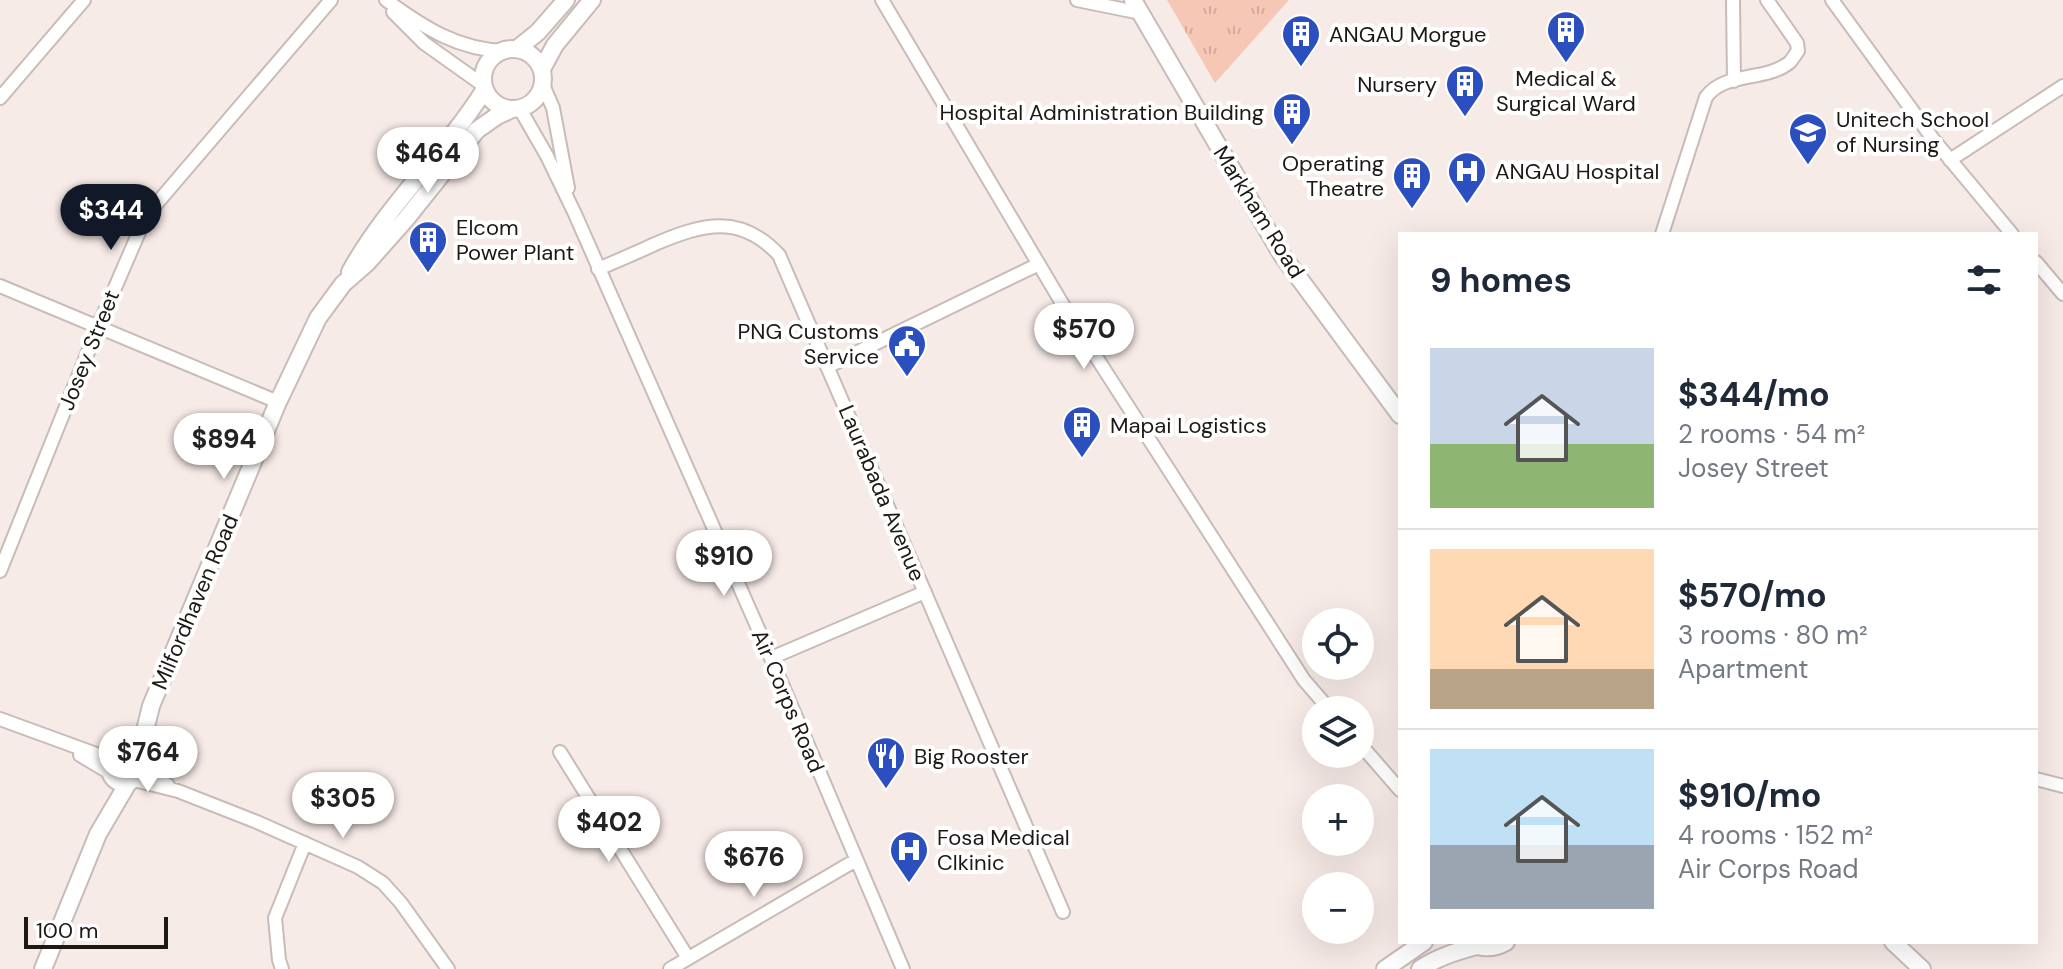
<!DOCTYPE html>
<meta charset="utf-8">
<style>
body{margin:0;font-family:"DM Sans",sans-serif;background:#f6f6f7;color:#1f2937;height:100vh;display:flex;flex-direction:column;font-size:30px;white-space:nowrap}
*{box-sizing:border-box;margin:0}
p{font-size:26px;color:#747a83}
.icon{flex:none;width:44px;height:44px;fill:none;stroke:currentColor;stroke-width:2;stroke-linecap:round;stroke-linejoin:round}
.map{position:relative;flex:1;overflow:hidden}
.sheet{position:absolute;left:1398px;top:232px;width:640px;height:712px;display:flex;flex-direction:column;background:#fff;border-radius:0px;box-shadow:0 8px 32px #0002}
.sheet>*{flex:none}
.fabs{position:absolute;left:1302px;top:608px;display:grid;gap:16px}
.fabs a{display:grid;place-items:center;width:72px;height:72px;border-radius:50%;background:#fff;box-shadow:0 8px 32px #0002;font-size:40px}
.scale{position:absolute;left:24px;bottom:20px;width:144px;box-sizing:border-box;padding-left:8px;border:4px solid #1c1816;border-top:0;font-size:22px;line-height:28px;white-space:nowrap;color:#1c1816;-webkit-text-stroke:6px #fff;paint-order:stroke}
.price{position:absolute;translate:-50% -68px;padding:0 18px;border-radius:28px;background:#fff;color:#222;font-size:26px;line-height:52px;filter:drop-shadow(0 2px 4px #0008)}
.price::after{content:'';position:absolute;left:50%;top:48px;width:24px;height:18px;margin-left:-12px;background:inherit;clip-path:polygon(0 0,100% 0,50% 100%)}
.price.selected{background:#111827;color:#fff}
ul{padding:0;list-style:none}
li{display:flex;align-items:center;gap:24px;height:200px;padding:0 32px}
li+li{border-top:2px solid #e0e1e3}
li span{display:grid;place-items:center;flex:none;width:224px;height:160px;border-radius:0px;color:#555}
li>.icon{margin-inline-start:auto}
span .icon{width:96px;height:96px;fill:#fffc;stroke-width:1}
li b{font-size:34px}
h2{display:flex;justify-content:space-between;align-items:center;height:96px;padding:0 32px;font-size:34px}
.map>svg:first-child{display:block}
.grass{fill:url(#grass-tufts)}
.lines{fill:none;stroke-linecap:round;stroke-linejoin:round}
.minor-casing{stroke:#c8bcb8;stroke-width:16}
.major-casing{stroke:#c8bcb8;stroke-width:20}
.minor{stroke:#fff;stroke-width:12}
.major{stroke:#fff;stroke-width:16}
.labels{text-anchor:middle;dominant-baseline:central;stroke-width:8;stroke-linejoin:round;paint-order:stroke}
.poi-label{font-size:22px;fill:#1c1816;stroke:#fff;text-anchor:start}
.street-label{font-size:22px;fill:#1c1816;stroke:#fff}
</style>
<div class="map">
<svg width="2063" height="969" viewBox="0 0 2063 969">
<defs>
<pattern id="grass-tufts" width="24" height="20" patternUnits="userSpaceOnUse" patternTransform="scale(2)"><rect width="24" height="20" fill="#f7c7b6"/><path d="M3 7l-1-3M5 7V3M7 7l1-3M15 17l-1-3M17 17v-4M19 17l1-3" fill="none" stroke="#d3aa9c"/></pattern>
</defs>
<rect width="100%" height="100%" fill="#f7ebe7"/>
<!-- grass -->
<path class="grass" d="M1167,0H1289L1215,83Z"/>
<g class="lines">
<defs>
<path id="minor" d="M386,0C423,27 458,50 505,51
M882,0L1066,310L1304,680L1330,710
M1077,0L1141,13
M1733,0L1734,81
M1832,0L1933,139L2012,234
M393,12L424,43L483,85
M543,85L553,108L568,188
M0,98L84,0
M520,109L547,156L575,214L771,658L903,969
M1950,160L2063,86
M1662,234L1706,97C1725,71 1766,82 1790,62C1791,61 1797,52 1798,51L1797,43L1767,0
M2036,262L2063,294
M598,269C617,261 636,253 655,244C702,224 740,213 779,255L1063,912
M0,286L278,402
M827,367L1039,264
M0,571L98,327L146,216L331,0
M771,658L925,592
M0,719L96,754L117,757
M1360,744L1400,790
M560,752L688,958
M80,755L110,773
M138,766L168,785
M2036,779L2063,786
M134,780L178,791L257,822L358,867L383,883L401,903L448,969
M282,969L279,960L275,918L305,843
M670,969L856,860"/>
<path id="major" d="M1133,0L1282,255L1400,415
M483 79a30 30 0 1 1 60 0a30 30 0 1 1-60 0Z
M517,49L538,32L566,0
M542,69L555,45L592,0
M350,272C387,205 444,154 485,89
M110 769a14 14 0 1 1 28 0a14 14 0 1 1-28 0Z
M137,763L151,706L278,402L318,318L343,284L367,263L406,219L477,130L497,116L510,110
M1466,942C1480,948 1492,950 1506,942
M1893,942L1922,969
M43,969L98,834L128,783
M1385,969L1424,942
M1420,969C1438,957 1455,952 1476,946"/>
</defs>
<!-- minor casing -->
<use href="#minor" class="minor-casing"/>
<!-- major casing -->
<use href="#major" class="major-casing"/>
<!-- minor -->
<use href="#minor" class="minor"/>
<!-- major -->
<use href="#major" class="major"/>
</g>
<!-- icons -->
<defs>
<symbol id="building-pin" viewBox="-11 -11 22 30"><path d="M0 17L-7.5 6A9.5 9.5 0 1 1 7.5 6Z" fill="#2b4fbf" stroke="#fff"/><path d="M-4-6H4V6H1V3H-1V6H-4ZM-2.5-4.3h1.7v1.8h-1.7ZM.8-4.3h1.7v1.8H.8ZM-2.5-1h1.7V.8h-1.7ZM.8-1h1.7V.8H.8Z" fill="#fff"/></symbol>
<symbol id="university-pin" viewBox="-11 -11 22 30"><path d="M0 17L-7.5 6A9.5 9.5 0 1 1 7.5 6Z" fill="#2b4fbf" stroke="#fff"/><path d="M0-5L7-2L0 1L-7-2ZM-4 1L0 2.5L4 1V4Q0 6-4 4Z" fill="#fff"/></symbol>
<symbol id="hospital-pin" viewBox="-11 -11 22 30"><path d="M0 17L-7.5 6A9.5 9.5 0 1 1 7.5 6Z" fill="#2b4fbf" stroke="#fff"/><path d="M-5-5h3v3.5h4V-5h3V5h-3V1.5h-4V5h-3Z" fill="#fff"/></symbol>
<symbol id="civic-pin" viewBox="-11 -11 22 30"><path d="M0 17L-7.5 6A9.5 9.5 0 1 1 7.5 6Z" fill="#2b4fbf" stroke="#fff"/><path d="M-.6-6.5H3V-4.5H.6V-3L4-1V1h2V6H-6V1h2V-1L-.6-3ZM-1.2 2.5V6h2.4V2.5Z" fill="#fff"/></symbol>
<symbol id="restaurant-pin" viewBox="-11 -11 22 30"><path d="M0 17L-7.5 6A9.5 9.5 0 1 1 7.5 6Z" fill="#2b4fbf" stroke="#fff"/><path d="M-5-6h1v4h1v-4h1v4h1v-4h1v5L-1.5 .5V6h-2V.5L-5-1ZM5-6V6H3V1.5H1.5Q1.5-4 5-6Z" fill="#fff"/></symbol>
</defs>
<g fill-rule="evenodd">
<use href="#building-pin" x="1544" y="8" width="44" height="60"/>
<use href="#building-pin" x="1279" y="12" width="44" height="60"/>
<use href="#building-pin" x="1443" y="62" width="44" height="60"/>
<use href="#building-pin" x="1270" y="90" width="44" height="60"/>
<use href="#university-pin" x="1786" y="110" width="44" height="60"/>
<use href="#hospital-pin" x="1445" y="149" width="44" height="60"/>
<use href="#building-pin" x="1390" y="154" width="44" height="60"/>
<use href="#building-pin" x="406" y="218" width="44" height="60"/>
<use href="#civic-pin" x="885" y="322" width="44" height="60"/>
<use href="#building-pin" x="1060" y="403" width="44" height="60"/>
<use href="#restaurant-pin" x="864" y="734" width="44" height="60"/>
<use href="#hospital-pin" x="887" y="828" width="44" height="60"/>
</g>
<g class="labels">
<!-- poi labels -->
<g class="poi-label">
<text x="1329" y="34">ANGAU Morgue</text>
<text x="1566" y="78" text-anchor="middle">Medical &amp;<tspan x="1566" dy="25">Surgical Ward</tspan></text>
<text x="1437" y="84" text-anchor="end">Nursery</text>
<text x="1264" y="112" text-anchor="end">Hospital Administration Building</text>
<text x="1836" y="119">Unitech School<tspan x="1836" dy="25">of Nursing</tspan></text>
<text x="1384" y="163" text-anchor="end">Operating<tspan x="1384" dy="25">Theatre</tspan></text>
<text x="1495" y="171">ANGAU Hospital</text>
<text x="456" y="227">Elcom<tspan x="456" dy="25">Power Plant</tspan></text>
<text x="879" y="331" text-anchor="end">PNG Customs<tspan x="879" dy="25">Service</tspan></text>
<text x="1110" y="425">Mapai Logistics</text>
<text x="914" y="756">Big Rooster</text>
<text x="937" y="837">Fosa Medical<tspan x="937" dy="25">Clkinic</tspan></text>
</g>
<!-- street labels -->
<g class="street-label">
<text transform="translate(1259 212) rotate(58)">Markham Road</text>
<text transform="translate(89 350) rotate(-68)">Josey Street</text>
<text transform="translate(882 493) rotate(67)">Laurabada Avenue</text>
<text transform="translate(195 602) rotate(-67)">Milfordhaven Road</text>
<text transform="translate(788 701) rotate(67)">Air Corps Road</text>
</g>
</g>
</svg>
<div class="fabs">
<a><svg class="icon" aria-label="locate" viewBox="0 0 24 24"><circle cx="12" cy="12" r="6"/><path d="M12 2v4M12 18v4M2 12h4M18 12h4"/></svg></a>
<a><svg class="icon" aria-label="layers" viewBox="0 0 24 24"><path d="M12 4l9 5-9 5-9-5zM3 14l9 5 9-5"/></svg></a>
<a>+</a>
<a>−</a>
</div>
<div class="scale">100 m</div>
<b class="price" style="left:428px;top:195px">$464</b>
<b class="price selected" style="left:111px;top:252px">$344</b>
<b class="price" style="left:1084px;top:371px">$570</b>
<b class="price" style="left:224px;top:481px">$894</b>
<b class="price" style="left:724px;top:598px">$910</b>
<b class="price" style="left:148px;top:794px">$764</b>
<b class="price" style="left:343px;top:840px">$305</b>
<b class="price" style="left:609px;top:864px">$402</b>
<b class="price" style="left:754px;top:899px">$676</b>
<section class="sheet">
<h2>9 homes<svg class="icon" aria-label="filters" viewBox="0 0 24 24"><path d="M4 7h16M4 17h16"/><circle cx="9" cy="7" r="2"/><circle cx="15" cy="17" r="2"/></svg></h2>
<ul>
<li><span style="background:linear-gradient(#c9d6e8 60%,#8fb573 0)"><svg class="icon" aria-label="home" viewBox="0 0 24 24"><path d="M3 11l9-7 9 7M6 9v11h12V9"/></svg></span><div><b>$344/mo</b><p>2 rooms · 54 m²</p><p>Josey Street</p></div></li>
<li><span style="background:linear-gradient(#ffd9b3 75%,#b9a48a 0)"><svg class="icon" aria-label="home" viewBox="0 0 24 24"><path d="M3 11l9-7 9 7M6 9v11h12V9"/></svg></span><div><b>$570/mo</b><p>3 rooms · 80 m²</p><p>Apartment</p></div></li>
<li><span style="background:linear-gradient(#bfe0f5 60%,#9aa5b1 0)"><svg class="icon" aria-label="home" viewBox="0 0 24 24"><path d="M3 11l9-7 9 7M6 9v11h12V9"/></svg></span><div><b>$910/mo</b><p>4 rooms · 152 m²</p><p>Air Corps Road</p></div></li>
</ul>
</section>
</div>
